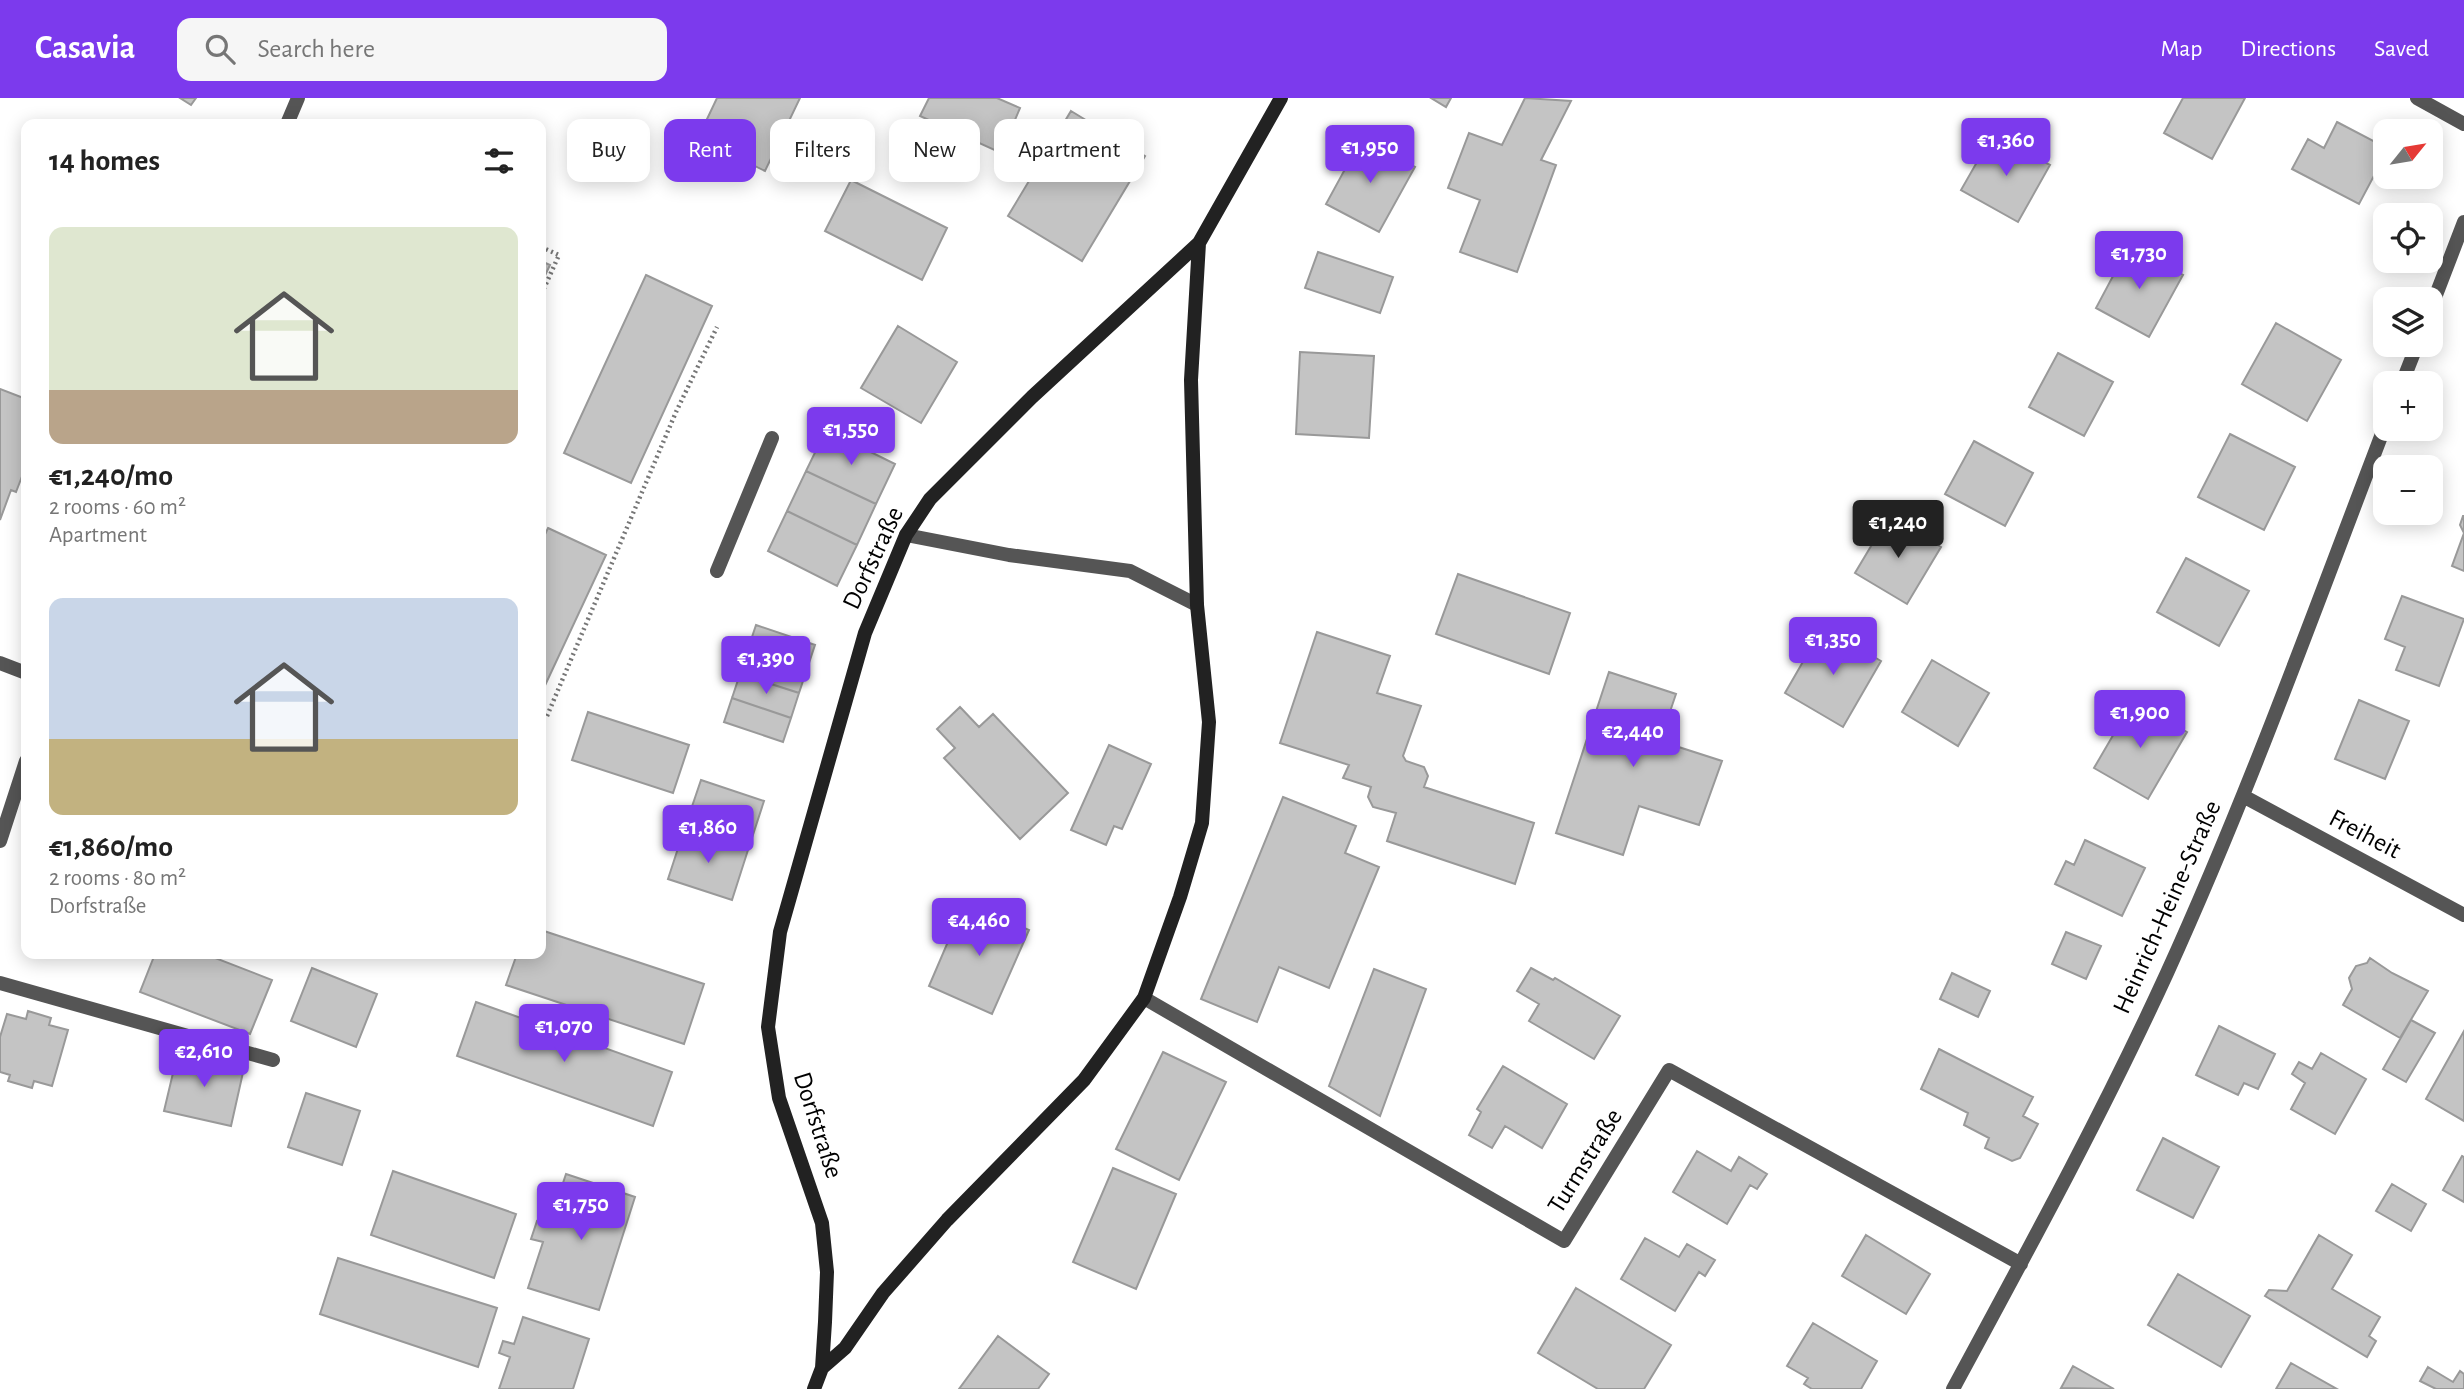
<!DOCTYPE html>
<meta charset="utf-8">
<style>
body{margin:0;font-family:"Alegreya Sans",sans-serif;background:#f6f6f6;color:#222;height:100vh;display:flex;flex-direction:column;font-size:26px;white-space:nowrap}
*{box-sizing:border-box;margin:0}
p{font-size:23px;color:#767676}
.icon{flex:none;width:38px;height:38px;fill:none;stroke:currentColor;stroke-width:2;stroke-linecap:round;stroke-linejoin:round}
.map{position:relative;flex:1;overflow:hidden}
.details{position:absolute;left:21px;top:21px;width:525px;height:840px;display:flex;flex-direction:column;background:#fff;border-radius:14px;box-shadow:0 4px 18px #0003}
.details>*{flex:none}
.banner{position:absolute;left:567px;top:21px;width:665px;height:63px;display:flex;gap:14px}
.needle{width:46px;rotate:60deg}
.fabs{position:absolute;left:2373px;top:21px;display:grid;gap:14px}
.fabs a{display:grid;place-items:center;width:70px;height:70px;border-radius:14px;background:#fff;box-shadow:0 4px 18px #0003;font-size:35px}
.price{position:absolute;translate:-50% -60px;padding:0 16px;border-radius:7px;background:#7c3aed;color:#fff;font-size:23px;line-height:46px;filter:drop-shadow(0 2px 4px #0008)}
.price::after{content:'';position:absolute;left:50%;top:42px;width:21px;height:16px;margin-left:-10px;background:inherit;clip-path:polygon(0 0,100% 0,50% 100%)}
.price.selected{background:#222;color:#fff}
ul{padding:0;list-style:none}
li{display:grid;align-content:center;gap:14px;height:371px;padding:0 28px}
li span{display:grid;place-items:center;height:217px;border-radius:14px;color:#555}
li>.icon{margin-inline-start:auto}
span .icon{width:126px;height:126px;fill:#fffc;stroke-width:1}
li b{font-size:30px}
h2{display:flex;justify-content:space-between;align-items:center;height:84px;padding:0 28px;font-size:30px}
.tag{padding:0 24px;border-radius:14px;background:#fff;box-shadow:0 4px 18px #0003;font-size:24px;line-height:63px}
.tag.selected{background:#7c3aed;color:#fff}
header{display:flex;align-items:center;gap:42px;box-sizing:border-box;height:98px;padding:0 35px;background:#7c3aed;color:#fff}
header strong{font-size:33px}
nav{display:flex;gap:38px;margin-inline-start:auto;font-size:24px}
.search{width:490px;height:63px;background:#f6f6f6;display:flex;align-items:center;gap:18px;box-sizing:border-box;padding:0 24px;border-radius:14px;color:#767676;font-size:26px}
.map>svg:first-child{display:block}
.building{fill:#c4c4c4;stroke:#999;stroke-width:2}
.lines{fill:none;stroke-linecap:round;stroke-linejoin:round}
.path{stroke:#777;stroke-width:4.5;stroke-dasharray:2 3.5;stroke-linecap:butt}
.service{stroke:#555;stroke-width:14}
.minor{stroke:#555;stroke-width:14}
.secondary{stroke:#222;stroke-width:14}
.labels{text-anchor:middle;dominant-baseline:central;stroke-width:5;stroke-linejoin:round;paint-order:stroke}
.street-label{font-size:26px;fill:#000;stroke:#fff}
</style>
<header>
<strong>Casavia</strong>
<div class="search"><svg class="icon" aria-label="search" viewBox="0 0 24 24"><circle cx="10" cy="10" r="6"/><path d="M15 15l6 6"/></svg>Search here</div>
<nav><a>Map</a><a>Directions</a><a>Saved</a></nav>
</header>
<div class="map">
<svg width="2464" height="1291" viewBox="0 0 2464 1291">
<rect width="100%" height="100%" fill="#fff"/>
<!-- building -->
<path class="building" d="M180,0H196L191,7Z
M717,0H800L765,73L698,40Z
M929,0H997L1020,10L1001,55L920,18Z
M1431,0H1451L1446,9Z
M1525,0L1571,3L1541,62L1556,67L1517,174L1460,154L1480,102L1448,90L1469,35L1502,47Z
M2183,0H2245L2212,61L2164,35Z
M1071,13L1145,58L1082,163L1008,118Z
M2337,24L2385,49V57L2359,106L2292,71L2308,41L2324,50Z
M1993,36L2050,67L2018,124L1961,92Z
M1362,40L1415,69L1379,134L1326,106Z
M851,82L947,130L922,182L825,133Z
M2129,148L2183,177L2149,239L2096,210Z
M1318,154L1393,179L1380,215L1305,190Z
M541,163L550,167L541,186Z
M646,177L712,208L631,385L564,355Z
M2276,225L2341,262L2307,323L2242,286Z
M898,228L957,264L921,325L861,290Z
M1300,254L1374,258L1369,340L1296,336Z
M2058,255L2113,284L2084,338L2029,309Z
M0,291L26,301V368L16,394L11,392L0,422Z
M826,332L895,366L876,406L806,373Z
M2230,336L2295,369L2264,432L2198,399Z
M1974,343L2033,375L2005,428L1945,396Z
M806,373L876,406L857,447L787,413Z
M787,413L857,447L837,488L768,453Z
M1889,418L1941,449L1907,506L1855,475Z
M2463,418H2464V473L2452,468L2464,435L2460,427Z
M548,430L606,457L541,596V445Z
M2186,460L2249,493L2219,548L2157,514Z
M1458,476L1570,515L1549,576L1436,536Z
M2402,498L2464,521L2439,588L2396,572L2405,549L2385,541Z
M756,527L815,547L807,571L748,551Z
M1823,529L1881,563L1843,629L1785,595Z
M1317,534L1390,558L1377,595L1421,608L1403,658L1406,663L1424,669L1428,678L1424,689L1534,725L1515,786L1387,743L1396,715L1373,709L1368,699L1371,689L1343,680L1349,667L1280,645Z
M748,551L807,571L799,595L740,576Z
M1932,562L1989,595L1958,648L1902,614Z
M1609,574L1676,596L1660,643L1722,663L1699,727L1639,708L1623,757L1556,735Z
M740,576L799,595L791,620L732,600Z
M732,600L791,620L783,644L724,624Z
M2359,602L2409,623L2385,681L2335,661Z
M2133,603L2187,634L2148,701L2094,670Z
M960,609L979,629L993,616L1068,695L1020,741L944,660L955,650L937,631Z
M588,614L689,647L673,695L572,662Z
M1109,647L1151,666L1122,731L1114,728L1106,747L1071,732Z
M701,682L764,703L748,752L684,732Z
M1283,699L1356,728L1345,755L1379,769L1329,890L1279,869L1257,924L1201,901Z
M684,732L748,752L732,802L668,781Z
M2085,742L2145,770L2122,818L2055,786L2066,763L2074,767Z
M965,804L1029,832L992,916L929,888Z
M541,832L704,886L684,946L506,887L517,856H541Z
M2066,834L2101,848L2086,881L2052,866Z
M155,856H205L272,882L250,936L140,894Z
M2370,860L2392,875L2428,893L2400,940L2343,907L2352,891L2349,880L2356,868L2367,865Z
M312,870L377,896L356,949L291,923Z
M1531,870L1553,882L1555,880L1620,918L1594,961L1529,923L1539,906L1517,893Z
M1374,871L1426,891L1380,1018L1329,988Z
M1952,875L1990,893L1978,919L1940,901Z
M476,904L672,974L653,1028L457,958Z
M28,913L51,920L49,927L68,932L52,988L34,983L32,990L8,983L10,977L0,974V939L7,916L26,921Z
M2411,922L2435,935L2406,984L2383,971Z
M2219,928L2275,956L2258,991L2244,985L2238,997L2196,977Z
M2464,933V1023L2426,1001Z
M1939,951L2033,999L2023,1018L2038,1026L2020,1060L2012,1063L1985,1050L1989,1040L1964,1027L1968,1015L1921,991Z
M178,954L244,970L231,1028L164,1013Z
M1163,954L1226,984L1179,1082L1116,1051Z
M2321,955L2366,981L2335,1036L2291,1011L2305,985L2292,976L2299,964L2312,971Z
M1503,968L1567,1006L1542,1050L1505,1028L1492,1050L1469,1037L1481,1014L1477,1011Z
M306,995L360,1013L342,1067L288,1049Z
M2163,1040L2219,1069L2193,1120L2137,1092Z
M1697,1053L1731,1073L1739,1059L1767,1076L1757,1091L1750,1087L1727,1126L1673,1094Z
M2462,1058L2464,1059V1104L2443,1092Z
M1113,1070L1176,1096L1136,1191L1073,1164Z
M393,1073L516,1116L494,1180L371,1137Z
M566,1076L635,1099L599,1212L528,1190L543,1144L531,1141L537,1123L549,1127Z
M2392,1086L2426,1106L2411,1133L2376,1113Z
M1866,1137L1930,1176L1906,1216L1842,1178Z
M2319,1137L2352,1157L2332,1191L2380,1219L2369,1238L2376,1243L2367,1259L2265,1198L2269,1192L2287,1193Z
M1645,1140L1679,1159L1687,1146L1715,1162L1705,1178L1699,1174L1675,1213L1621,1181Z
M338,1160L497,1210L478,1269L320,1216Z
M2178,1176L2250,1218L2221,1269L2148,1227Z
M1576,1190L1671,1247L1644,1291H1598L1538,1255Z
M523,1219L589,1241L573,1291H499L510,1259L499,1255L503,1243L514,1246Z
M1813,1225L1877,1263L1861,1291H1812L1804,1286L1808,1280L1787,1268Z
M998,1238L1049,1276L1038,1291H959Z
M2291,1265L2337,1291H2276Z
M2073,1268L2114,1291L2061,1290Z
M2428,1269L2453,1284L2460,1273L2464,1276V1291H2436L2420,1283Z"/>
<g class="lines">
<!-- path -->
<path class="path" d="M541,149L559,157L541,197
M547,618L676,314L717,229"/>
<!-- service -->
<path class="service" d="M906,437L1009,457L1130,473L1197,507
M717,473L772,340
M0,885L273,962"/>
<!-- minor -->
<path class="minor" d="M2417,0L2464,26
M287,26L298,0
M2431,210L2464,124
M2402,285L2417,247
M0,565L26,575
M2243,698L2464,817
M0,743L26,663
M1144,900L1564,1143L1669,972L2021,1166
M1953,1291C2027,1154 2102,1017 2167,875C2248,697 2315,511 2385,328"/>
<!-- secondary -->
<path class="secondary" d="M822,1270L845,1250L883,1195L947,1122L1084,982L1144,900L1180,799L1202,725L1209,624L1197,507L1191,282L1199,145
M814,1291L822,1270L825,1224L827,1174L822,1125L779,1000L768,929L780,834L865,535L906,437L930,401L1032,299L1199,145L1281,0"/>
</g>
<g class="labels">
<!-- street labels -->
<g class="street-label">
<text transform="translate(873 460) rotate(-65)">Dorfstraße</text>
<text transform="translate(2365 736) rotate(28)">Freiheit</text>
<text transform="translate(2167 809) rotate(-66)">Heinrich-Heine-Straße</text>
<text transform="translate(818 1027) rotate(72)">Dorfstraße</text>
<text transform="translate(1585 1063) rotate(-58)">Turmstraße</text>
</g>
</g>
</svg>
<div class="fabs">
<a><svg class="needle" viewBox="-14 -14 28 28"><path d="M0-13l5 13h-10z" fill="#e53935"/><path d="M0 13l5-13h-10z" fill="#767676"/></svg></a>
<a><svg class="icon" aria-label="locate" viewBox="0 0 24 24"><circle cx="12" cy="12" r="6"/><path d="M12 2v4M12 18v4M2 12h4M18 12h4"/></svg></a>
<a><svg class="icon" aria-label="layers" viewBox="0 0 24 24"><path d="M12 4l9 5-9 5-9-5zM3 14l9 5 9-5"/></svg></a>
<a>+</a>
<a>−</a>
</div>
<b class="price" style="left:2006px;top:80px">€1,360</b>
<b class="price" style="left:1370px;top:87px">€1,950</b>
<b class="price" style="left:2139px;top:193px">€1,730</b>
<b class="price" style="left:851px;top:369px">€1,550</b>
<b class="price selected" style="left:1898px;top:462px">€1,240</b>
<b class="price" style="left:1833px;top:579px">€1,350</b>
<b class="price" style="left:766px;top:598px">€1,390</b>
<b class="price" style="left:2140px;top:652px">€1,900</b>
<b class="price" style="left:1633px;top:671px">€2,440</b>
<b class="price" style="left:708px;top:767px">€1,860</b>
<b class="price" style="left:979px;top:860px">€4,460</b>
<b class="price" style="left:564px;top:966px">€1,070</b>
<b class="price" style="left:204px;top:991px">€2,610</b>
<b class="price" style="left:581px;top:1144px">€1,750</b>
<div class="banner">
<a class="tag">Buy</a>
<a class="tag selected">Rent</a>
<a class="tag">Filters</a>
<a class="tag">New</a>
<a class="tag">Apartment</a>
</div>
<section class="details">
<h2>14 homes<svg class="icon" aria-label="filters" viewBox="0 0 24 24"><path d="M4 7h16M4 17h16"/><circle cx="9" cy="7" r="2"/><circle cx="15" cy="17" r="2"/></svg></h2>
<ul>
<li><span style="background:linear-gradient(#dfe7d0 75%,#b9a48a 0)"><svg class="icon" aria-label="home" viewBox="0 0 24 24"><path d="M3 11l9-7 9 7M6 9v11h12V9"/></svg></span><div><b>€1,240/mo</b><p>2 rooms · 60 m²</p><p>Apartment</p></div></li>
<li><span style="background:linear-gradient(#c9d6e8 65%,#c2b280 0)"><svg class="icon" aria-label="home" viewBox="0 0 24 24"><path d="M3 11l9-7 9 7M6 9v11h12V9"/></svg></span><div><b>€1,860/mo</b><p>2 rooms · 80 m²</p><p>Dorfstraße</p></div></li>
</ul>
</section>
</div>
